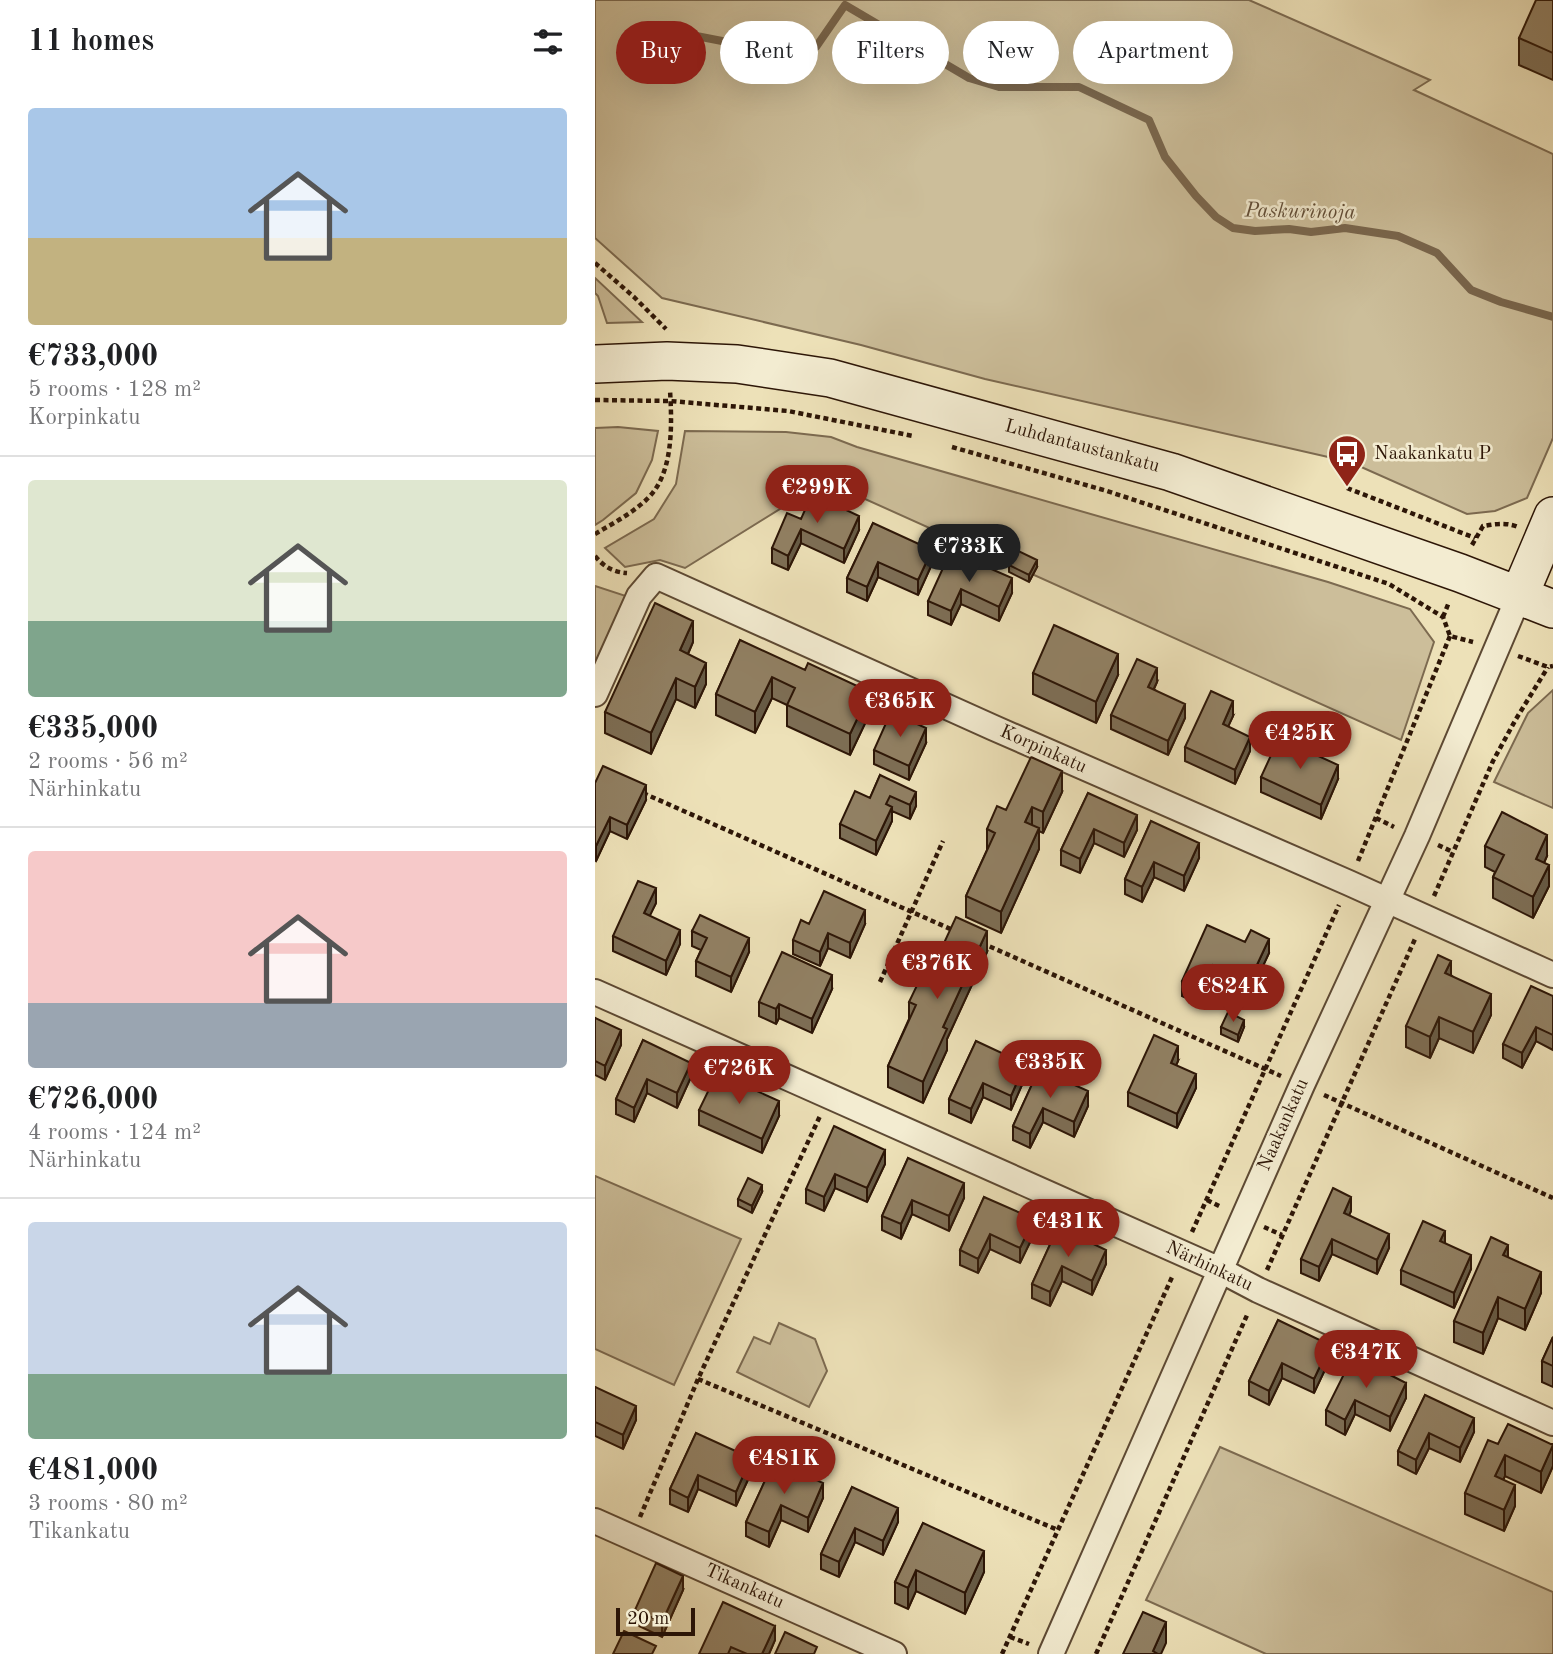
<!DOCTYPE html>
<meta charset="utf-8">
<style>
body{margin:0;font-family:"Old Standard TT",serif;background:#f2f2f2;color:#202124;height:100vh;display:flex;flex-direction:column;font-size:26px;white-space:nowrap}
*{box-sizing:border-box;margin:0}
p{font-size:23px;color:#757577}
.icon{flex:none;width:38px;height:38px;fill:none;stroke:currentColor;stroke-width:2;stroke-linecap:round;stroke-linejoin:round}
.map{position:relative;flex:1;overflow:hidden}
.sheet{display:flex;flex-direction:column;background:#fff;width:595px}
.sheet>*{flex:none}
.banner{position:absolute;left:21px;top:21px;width:665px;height:63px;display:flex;gap:14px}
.scale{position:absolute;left:21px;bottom:18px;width:79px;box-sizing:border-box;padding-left:7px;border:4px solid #2d1607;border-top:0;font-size:19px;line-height:24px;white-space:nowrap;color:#2d1607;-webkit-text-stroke:5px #f3ecd1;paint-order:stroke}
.price{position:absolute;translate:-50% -60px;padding:0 16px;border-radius:24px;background:#8f2418;color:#fff;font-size:23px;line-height:46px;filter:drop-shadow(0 2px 4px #0008)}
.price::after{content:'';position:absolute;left:50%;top:42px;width:21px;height:16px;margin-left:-10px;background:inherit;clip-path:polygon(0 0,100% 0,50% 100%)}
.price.selected{background:#222;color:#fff}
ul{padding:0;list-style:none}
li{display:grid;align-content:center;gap:14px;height:371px;padding:0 28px}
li+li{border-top:2px solid #e0e0e0}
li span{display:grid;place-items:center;height:217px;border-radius:7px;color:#555}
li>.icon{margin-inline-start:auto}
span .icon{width:126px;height:126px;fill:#fffc;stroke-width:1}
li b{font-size:30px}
h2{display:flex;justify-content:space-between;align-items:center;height:84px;padding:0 28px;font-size:30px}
.tag{padding:0 24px;border-radius:32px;background:#fff;box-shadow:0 7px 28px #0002;font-size:24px;line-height:63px}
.tag.selected{background:#8f2418;color:#fff}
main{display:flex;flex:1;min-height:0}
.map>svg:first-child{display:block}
.green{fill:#ccbe9a;stroke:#7c6a50;stroke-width:2}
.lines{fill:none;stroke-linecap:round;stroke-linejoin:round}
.stream{stroke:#79664d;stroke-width:8}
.street-casing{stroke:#5d4933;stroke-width:28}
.secondary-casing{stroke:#2d1607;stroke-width:40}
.path{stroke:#2d1607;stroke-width:4.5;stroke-dasharray:5 3.5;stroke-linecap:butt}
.street{stroke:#f3ecd1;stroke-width:24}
.secondary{stroke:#f3ecd1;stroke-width:37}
.wall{fill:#7d6e55;stroke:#2d1607;stroke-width:2}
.shaded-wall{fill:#665a45;stroke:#2d1607;stroke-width:2}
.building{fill:#918063;stroke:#2d1607;stroke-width:2}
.labels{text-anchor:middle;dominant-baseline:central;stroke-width:5;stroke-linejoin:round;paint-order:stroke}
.street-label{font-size:19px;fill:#2d1607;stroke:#f3ecd1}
.poi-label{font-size:19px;fill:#2d1607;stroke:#f3ecd1;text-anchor:start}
.water-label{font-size:21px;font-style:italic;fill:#604c36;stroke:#f3ecd1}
</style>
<main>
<section class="sheet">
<h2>11 homes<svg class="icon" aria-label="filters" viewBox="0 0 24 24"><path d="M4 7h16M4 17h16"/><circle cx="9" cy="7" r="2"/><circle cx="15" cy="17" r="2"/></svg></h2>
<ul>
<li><span style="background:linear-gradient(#a9c7e8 60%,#c2b280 0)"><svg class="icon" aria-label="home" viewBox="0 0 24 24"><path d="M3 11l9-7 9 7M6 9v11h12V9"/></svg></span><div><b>€733,000</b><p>5 rooms · 128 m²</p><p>Korpinkatu</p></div></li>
<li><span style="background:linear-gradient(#dfe7d0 65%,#7fa58c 0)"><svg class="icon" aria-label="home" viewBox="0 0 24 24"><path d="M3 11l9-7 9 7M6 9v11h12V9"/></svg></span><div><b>€335,000</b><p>2 rooms · 56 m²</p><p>Närhinkatu</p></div></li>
<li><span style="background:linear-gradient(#f6c9c9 70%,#9aa5b1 0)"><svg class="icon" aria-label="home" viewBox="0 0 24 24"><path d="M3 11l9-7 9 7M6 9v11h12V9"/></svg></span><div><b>€726,000</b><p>4 rooms · 124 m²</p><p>Närhinkatu</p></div></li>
<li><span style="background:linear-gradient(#c9d6e8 70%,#7fa58c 0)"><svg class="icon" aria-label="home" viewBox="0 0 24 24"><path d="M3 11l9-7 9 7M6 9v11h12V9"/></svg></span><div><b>€481,000</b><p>3 rooms · 80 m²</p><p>Tikankatu</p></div></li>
</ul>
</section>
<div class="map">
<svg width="958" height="1654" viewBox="0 0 958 1654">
<rect width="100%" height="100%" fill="#ede1b8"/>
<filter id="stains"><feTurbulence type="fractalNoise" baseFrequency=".00286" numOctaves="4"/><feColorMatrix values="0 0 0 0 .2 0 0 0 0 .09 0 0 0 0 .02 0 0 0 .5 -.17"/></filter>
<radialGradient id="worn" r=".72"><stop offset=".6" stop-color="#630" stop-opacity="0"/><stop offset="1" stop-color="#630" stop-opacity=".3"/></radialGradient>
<!-- green -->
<path class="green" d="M0,0H654L835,80L819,90L958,154V438L932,498L900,511L872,514L755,462L390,379L266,345L67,298L0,238Z
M0,278L47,322L12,323L3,296L0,293Z
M23,427L63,431L57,460L41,493L8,520L0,525V428Z
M90,431L191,432L236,437L262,447L733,582L815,609L839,642L806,740L230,481L90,568L65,560L30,567L10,548L59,519L81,484Z
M0,586L37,598L0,678Z
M958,690V808L899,782L933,713Z
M0,1176L146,1239L79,1385L0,1349Z
M184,1323L220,1339L232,1371L214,1407L142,1372L159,1337L175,1344Z
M625,1447L958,1592V1654H671L551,1600Z"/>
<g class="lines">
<!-- stream -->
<path class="stream" d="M31,41L91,34L127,41L221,47L250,5L374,78L404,87H484L554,120L570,157L601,196L621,217L638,228L660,231L694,229L716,232L750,228L803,236L842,253L876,290L906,302L958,317"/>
<defs>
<path id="street" d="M0,694L44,596L61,576L399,728L754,883L958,975
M0,992L625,1270L663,1290L958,1423
M0,1521L299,1654
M456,1654L707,1085L822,836L924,596"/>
<path id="secondary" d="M0,364L72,361L142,364L235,378L576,472L865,573L958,609
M924,596L958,516"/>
</defs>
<!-- street casing -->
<use href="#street" class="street-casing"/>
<!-- secondary casing -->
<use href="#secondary" class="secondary-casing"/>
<!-- path -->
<path class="path" d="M0,263L39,297L71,329
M0,400L75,401L193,411L318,436
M357,447L512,491L794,584L848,617L855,636L878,642
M752,488L880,538
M0,534C17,524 36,514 51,500C79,475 77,425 75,390
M877,545L888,526C900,524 911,522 923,527
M0,556C9,567 18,572 32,573
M848,617L854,602
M923,656L953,667L958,666
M48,793L360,931
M781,818L799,827
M843,845L858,852
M763,861L855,636
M839,896L898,761L921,719L953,667
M387,943L686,1076
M285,982L348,841
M729,1095L958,1198
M612,1200L626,1207
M669,1227L687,1235
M597,1232L744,905
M672,1270L820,939
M103,1379L463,1530
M45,1517L103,1379L225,1116
M415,1637L434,1644
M407,1654L578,1275
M501,1654L653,1313"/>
<!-- street -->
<use href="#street" class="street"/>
<!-- secondary -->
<use href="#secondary" class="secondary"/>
</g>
<!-- wall -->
<path class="wall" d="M958,0V80L924,65V38Z
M206,519L264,530L249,563L206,543L193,570L177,563V548Z
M278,523L337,564L323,595L283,577L272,601L252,592V578Z
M414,565L442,567L434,582L414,572Z
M375,567L417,593L404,621L366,604L356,625L333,615V601Z
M145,640L275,713L255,755L192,726V705L177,698L160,733L121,715V694Z
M98,642L93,654L111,684L100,708L81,699L56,754L10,733V712Z
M438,673L523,675L501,723L438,694Z
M562,682L559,689L590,718L573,755L516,729V715Z
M638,716L633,726L655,751L640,784L590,761V747Z
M331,743L314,780L279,764V750Z
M285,775L321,806L315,819L297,811V821L281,855L245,838V824L275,798Z
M666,777L743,779L726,819L666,792Z
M0,783L51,800L32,839L15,831L1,861L0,860Z
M467,792L448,833L444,831V849L406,933L371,917V896L392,850V829L411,810Z
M493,793L542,830L529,857L499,843L485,873L466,865V850Z
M556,821L604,858L589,891L559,877L547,902L530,894V879Z
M890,846L952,856L949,863L954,886L938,918L898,898V877L900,872L890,867Z
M61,903L54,916L85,944L71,975L18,951V936Z
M214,924H270L255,958L233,948L225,966L198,954V940Z
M97,931L154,952L136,992L101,976V961L106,950L97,946Z
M650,942L674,953L654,996L618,980L607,1005L587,996V981Z
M392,952L352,1039V1050L328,1103L293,1087V1066L314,1019V1002L332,980Z
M856,975L896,1015L878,1053L844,1038L835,1058L811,1047V1026Z
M237,989L217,1033L184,1018L181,1024L164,1016V1002Z
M958,996V1050L941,1041L927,1068L908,1058V1044Z
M0,1018L26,1045L10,1080L0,1075Z
M626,1027H649L643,1042L626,1034Z
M48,1040L96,1077L82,1108L52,1093L39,1122L21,1114V1099Z
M381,1041L430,1078L416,1110L388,1097L376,1123L354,1113V1099Z
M583,1061L581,1065L601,1088L582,1128L533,1106V1092Z
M444,1069L493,1106L479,1137L448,1122L435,1148L418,1140V1126Z
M104,1110L184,1116L167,1153L104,1125Z
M290,1150V1164L272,1202L240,1188L229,1211L211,1203V1189Z
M313,1158L369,1198L354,1231L317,1214L306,1239L287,1230V1216Z
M167,1192L157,1213L143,1206V1199Z
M389,1197L439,1234L425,1263L395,1249L383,1273L365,1265V1250Z
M756,1211L754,1215L794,1248L782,1274L737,1254L724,1281L706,1273V1259Z
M463,1227L511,1264L497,1295L467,1281L455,1306L437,1298V1284Z
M850,1243L876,1269L859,1308L806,1284V1270Z
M913,1257L946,1293L930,1330L903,1318L888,1354L859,1342V1321Z
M683,1320L735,1359L719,1393L687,1378L674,1405L654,1395V1381Z
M958,1337V1387L947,1382V1361Z
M811,1383V1398L795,1431L760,1414L750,1435L731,1425V1410Z
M0,1387L41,1420L28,1449L0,1436Z
M830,1395L879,1432L865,1462L834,1448L821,1474L803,1465V1451Z
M101,1433L156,1473L141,1506L103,1489L93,1512L75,1504V1489Z
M903,1444H958V1466L946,1493L910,1476L908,1480L920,1506L909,1531L870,1514V1493Z
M179,1461L228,1498L213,1532L186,1520L174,1547L151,1536V1522Z
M257,1487L303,1522L288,1555L260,1542L244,1577L226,1569V1554Z
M328,1523L389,1572L370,1614L321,1591L313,1609L300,1603V1582Z
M88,1590L67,1637L40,1624V1610Z
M180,1626V1640L174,1654H104Z"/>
<!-- shaded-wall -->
<path class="shaded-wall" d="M264,516V530L249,563V549Z
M206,529V543L193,570V556Z
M337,550V564L323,595V580Z
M442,560V567L434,582V575Z
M283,562V577L272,601V587Z
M417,578V593L404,621V607Z
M366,589V604L356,625V611Z
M98,621V642L85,672V650Z
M523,654V675L501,723V702Z
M111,663V684L100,708V687Z
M562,668V682L553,701V687Z
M177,677V698L160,733V712Z
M81,678V699L56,754V733Z
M275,692V713L255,755V734Z
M638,701V716L628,738V724Z
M590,704V718L573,755V741Z
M331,728V743L314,780V766Z
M655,737V751L640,784V770Z
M743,765V779L726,819V805Z
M467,771V792L448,833V812Z
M51,785V800L32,839V825Z
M321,792V806L315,819V805Z
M297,807V821L281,855V841Z
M437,807V828L430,822Z
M542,815V830L529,857V843Z
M15,817V831L1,861V846Z
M444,828V849L406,933V912Z
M499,829V843L485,873V859Z
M952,835V856L941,880V859Z
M604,843V858L589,891V876Z
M559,862V877L547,902V887Z
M954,865V886L938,918V897Z
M61,888V903L49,928V913Z
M270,910V924L255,958V943Z
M85,930V944L71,975V961Z
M392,931V952L352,1039V1050L328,1103V1082L348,1027Z
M233,933V948L225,966V952Z
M154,938V952L136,992V977Z
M674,939V953L654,996V982Z
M856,961V982L850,973Z
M618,965V980L607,1005V990Z
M237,975V989L217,1033V1019Z
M896,994V1015L878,1053V1032Z
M184,1004V1018L181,1024V1009Z
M844,1017V1038L835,1058V1037Z
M649,1020V1027L643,1042V1035Z
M941,1027V1041L927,1068V1053Z
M26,1030V1045L10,1080V1066Z
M583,1046V1061L576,1077V1063Z
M96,1063V1077L82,1108V1093Z
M430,1064V1078L416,1110V1096Z
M601,1074V1088L582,1128V1114Z
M52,1079V1093L39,1122V1108Z
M388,1083V1097L376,1123V1109Z
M493,1091V1106L479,1137V1122Z
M184,1101V1116L167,1153V1139Z
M448,1108V1122L435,1148V1134Z
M290,1150V1164L272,1202V1188Z
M240,1174V1188L229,1211V1197Z
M369,1183V1198L354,1231V1216Z
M167,1185V1192L157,1213V1206Z
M756,1197V1211L749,1227V1213Z
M317,1200V1214L306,1239V1224Z
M439,1219V1234L425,1263V1248Z
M850,1231V1245L845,1241Z
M395,1234V1249L383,1273V1259Z
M794,1234V1248L782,1274V1260Z
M737,1239V1254L724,1281V1267Z
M913,1245V1266L908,1255Z
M511,1250V1264L497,1295V1281Z
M876,1255V1269L859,1308V1293Z
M467,1266V1281L455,1306V1292Z
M946,1272V1293L930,1330V1309Z
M903,1297V1318L888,1354V1333Z
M735,1345V1359L719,1393V1379Z
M687,1363V1378L674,1405V1391Z
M811,1383V1398L795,1431V1417Z
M760,1400V1414L750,1435V1420Z
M41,1406V1420L28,1449V1435Z
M879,1418V1432L865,1462V1448Z
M834,1433V1448L821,1474V1460Z
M958,1445V1466L946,1493V1472Z
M910,1455V1476L900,1497V1476Z
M156,1458V1473L141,1506V1492Z
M103,1475V1489L93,1512V1498Z
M228,1483V1498L213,1532V1518Z
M920,1485V1506L909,1531V1510Z
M186,1505V1520L174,1547V1532Z
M303,1508V1522L288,1555V1541Z
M260,1528V1542L244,1577V1562Z
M389,1551V1572L370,1614V1593Z
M321,1570V1591L313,1609V1588Z
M88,1576V1590L67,1637V1622Z
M571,1622V1643L566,1654H558V1651Z
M180,1626V1640L174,1654H167Z"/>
<!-- building -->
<path class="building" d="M941,0H958V53L924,38Z
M217,494L264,516L249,549L206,529L193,556L177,548L192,513L206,519Z
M278,523L337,550L323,580L283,562L272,587L252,578Z
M421,550L442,560L434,575L414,565Z
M353,557L375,567L378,561L417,578L404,607L366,589L356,611L333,601Z
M60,603L98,621L85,650L111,663L100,687L81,678L56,733L10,712Z
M459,625L523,654L501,702L438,673Z
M145,640L210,670L213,663L275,692L255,734L192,705L200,688L177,677L160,712L121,694Z
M542,659L562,668L553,687L590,704L573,741L516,715Z
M616,691L638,701L628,724L655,737L640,770L590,747Z
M296,712L331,728L314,766L279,750Z
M684,738L743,765L726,805L666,777Z
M436,757L467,771L448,812L437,807L430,822L444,828L406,912L371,896L400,833L392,829L402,806L411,810Z
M8,766L51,785L32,825L15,817L1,846H0V783Z
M285,775L321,792L315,805L295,796L291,804L297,807L281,841L245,824L260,791L275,798Z
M493,793L542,815L529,843L499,829L485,859L466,850Z
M907,812L952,835L941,859L954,865L938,897L898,877L909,855L890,846Z
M556,821L604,843L589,876L559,862L547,887L530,879Z
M43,881L61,888L49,913L85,930L71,961L18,936Z
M229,891L270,910L255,943L233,933L225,952L198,940L206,920L214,924Z
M105,915L154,938L136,977L101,961L112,938L97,931Z
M361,917L392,931L348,1027L352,1029L328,1082L293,1066L321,1005L314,1002L326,977L332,980Z
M612,925L650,942L656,930L674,939L654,982L618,965L607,990L587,981Z
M187,952L237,975L217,1019L184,1004L181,1009L164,1002Z
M843,955L856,961L850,973L896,994L878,1032L844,1017L835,1037L811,1026Z
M936,986L958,996V1035L941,1027L927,1053L908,1044Z
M633,1012L649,1020L643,1035L626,1027Z
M0,1018L26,1030L10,1066L0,1061Z
M559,1035L583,1046L576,1063L601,1074L582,1114L533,1092Z
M48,1040L96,1063L82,1093L52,1079L39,1108L21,1099Z
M381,1041L430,1064L416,1096L388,1083L376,1109L354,1099Z
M444,1069L493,1091L479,1122L448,1108L435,1134L418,1126Z
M122,1073L184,1101L167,1139L104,1110Z
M239,1126L290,1150L272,1188L240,1174L229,1197L211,1189Z
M313,1158L369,1183L354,1216L317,1200L306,1224L287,1216Z
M153,1178L167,1185L157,1206L143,1199Z
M738,1188L756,1197L749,1213L794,1234L782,1260L737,1239L724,1267L706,1259Z
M389,1197L439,1219L425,1248L395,1234L383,1259L365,1250Z
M828,1221L850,1231L845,1241L876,1255L859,1293L806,1270Z
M463,1227L511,1250L497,1281L467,1266L455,1292L437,1284Z
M896,1237L913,1245L908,1255L946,1272L930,1309L903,1297L888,1333L859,1321Z
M683,1320L735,1345L719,1379L687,1363L674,1391L654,1381Z
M958,1337V1366L947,1361Z
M758,1356L811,1383L795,1417L760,1400L750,1420L731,1410Z
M0,1387L41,1406L28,1435L0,1422Z
M830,1395L879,1418L865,1448L834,1433L821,1460L803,1451Z
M913,1424L958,1445L946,1472L910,1455L900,1476L920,1485L909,1510L870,1493L893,1440L903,1444Z
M101,1433L156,1458L141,1492L103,1475L93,1498L75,1489Z
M179,1461L228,1483L213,1518L186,1505L174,1532L151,1522Z
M257,1487L303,1508L288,1541L260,1528L244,1562L226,1554Z
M328,1523L389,1551L370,1593L321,1570L313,1588L300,1582Z
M61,1563L88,1576L67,1622L40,1610Z
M128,1602L180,1626L167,1654H152L136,1647L133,1654H104Z
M548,1612L571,1622L558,1651L563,1654H528Z
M29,1631L61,1646L57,1654H18Z
M190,1632L222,1647L219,1654H180Z"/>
<!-- icons -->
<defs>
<symbol id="bus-pin" viewBox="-11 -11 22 30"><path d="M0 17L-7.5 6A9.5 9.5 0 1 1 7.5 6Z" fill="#8f2418" stroke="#f3ecd1"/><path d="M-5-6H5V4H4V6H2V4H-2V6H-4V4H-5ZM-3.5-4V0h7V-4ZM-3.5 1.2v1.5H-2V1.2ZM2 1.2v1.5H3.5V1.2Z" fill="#fff"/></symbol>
</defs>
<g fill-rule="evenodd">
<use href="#bus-pin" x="730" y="432" width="44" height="60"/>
</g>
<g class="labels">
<!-- street labels -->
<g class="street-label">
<text transform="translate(487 447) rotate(15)">Luhdantaustankatu</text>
<text transform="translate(448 750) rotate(24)">Korpinkatu</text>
<text transform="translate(689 1125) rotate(-66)">Naakankatu</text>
<text transform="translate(614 1267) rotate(25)">Närhinkatu</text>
<text transform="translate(149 1587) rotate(24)">Tikankatu</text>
</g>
<!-- poi labels -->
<g class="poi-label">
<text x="779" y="454">Naakankatu P</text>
</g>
<!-- water labels -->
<g class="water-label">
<text transform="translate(705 212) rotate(1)">Paskurinoja</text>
</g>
</g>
<rect width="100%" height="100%" filter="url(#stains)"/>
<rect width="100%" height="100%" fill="url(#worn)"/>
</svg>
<div class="scale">20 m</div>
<b class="price" style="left:222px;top:525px">€299K</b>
<b class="price selected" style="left:374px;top:584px">€733K</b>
<b class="price" style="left:305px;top:739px">€365K</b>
<b class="price" style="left:705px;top:771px">€425K</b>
<b class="price" style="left:342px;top:1001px">€376K</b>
<b class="price" style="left:638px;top:1024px">€824K</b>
<b class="price" style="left:455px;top:1100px">€335K</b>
<b class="price" style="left:144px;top:1106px">€726K</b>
<b class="price" style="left:473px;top:1259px">€431K</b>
<b class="price" style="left:771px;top:1390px">€347K</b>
<b class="price" style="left:189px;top:1496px">€481K</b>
<div class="banner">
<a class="tag selected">Buy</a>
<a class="tag">Rent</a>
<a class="tag">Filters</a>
<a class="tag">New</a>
<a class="tag">Apartment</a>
</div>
</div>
</main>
